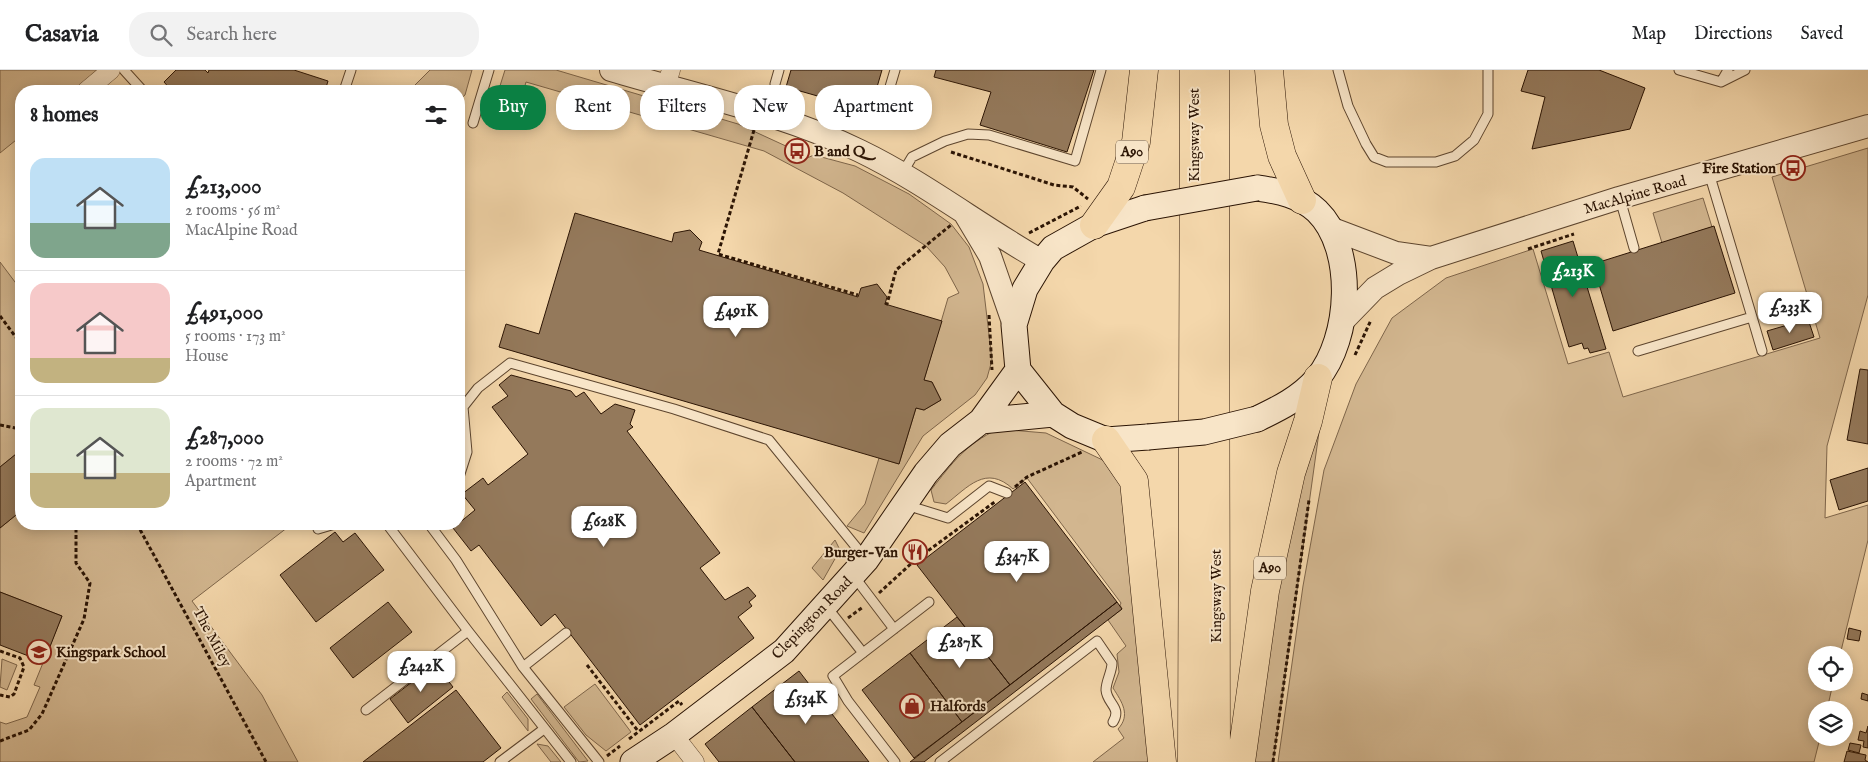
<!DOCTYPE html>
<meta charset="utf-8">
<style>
body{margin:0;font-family:"IM FELL English",serif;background:#f2f2f2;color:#202124;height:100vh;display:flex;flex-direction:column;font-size:19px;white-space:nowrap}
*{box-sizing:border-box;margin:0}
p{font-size:16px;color:#757577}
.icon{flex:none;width:28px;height:28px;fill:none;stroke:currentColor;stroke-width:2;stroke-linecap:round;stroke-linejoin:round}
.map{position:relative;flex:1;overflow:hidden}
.side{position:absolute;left:15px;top:15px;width:450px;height:445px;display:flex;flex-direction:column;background:#fff;border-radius:20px;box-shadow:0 2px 12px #0003}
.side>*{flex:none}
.hud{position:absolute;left:480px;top:15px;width:475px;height:45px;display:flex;gap:10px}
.tools{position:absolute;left:1808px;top:576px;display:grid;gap:10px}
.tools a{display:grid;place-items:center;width:45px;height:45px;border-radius:50%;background:#fff;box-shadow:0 2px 12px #0003;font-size:25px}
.price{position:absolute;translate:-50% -42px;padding:0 11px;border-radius:10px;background:#fff;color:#222;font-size:16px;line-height:32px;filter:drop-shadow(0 1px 2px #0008)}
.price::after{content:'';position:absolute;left:50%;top:30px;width:15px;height:11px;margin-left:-8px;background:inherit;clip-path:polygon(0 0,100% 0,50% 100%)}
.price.on{background:#0b8043;color:#fff}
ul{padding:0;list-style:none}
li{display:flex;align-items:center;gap:15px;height:125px;padding:0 15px}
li+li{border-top:1px solid #e0e0e0}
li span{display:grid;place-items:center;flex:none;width:140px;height:100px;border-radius:15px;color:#555}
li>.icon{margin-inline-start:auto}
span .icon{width:60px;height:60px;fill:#fffc;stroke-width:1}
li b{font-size:21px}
h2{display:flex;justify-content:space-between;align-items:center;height:60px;padding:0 15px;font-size:21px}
.tag{padding:0 18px;border-radius:20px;background:#fff;box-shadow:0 2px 12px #0003;font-size:18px;line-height:45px}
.tag.on{background:#0b8043;color:#fff}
header{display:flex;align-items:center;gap:30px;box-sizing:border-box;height:70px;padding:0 25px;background:#fff;border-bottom:1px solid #e0e0e0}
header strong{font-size:24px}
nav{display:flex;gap:28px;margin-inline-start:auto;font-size:18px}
.search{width:350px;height:45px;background:#f2f2f2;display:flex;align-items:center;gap:12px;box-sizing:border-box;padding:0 18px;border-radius:20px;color:#757577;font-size:19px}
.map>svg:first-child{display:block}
.green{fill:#d2b68f;stroke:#7e654a}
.building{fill:#94795b;stroke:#2b1404}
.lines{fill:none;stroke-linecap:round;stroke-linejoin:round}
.service-casing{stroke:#5d452e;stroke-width:11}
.minor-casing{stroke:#5d452e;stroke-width:19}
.tertiary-casing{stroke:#5d452e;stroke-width:24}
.secondary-casing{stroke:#2b1404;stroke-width:27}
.trunk-casing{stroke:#2b1404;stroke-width:29}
.path{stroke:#2b1404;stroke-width:3;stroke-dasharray:4 2.5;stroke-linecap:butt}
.service{stroke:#f8e5c8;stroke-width:9}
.minor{stroke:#f8e5c8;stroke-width:18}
.tertiary{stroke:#f8e5c8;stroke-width:22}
.secondary{stroke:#f8e5c8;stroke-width:25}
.trunk{stroke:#f4d7ab;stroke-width:28}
.secondary-bridge-casing{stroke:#2b1404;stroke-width:27;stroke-linecap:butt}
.secondary-bridge{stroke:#f8e5c8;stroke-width:25}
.labels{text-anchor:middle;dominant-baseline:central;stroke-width:4;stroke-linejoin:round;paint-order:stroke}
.shield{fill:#f8e5c8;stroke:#68533f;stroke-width:1}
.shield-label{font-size:14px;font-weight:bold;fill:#2b1404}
.street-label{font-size:15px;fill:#2b1404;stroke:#f8e5c8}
.poi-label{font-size:15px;font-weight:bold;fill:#2b1404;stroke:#f8e5c8;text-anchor:start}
</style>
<header>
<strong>Casavia</strong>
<div class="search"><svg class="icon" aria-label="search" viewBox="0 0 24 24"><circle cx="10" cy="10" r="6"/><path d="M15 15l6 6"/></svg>Search here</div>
<nav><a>Map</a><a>Directions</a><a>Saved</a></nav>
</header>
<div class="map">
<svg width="1868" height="692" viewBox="0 0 1868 692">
<rect width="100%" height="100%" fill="#f4d7ab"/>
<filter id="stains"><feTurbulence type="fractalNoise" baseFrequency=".004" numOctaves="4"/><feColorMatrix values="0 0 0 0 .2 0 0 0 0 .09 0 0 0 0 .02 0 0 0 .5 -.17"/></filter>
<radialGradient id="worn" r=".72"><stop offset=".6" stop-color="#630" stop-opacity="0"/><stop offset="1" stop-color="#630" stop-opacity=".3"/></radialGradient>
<!-- green -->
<path class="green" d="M0,0H100L75,21H21V66L0,83Z
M430,0H472L465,25L459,30V21H409Z
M505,0H556L738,54L788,77L792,83L807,88L814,85L855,96L909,124L951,154L969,177L983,214L992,290L987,308L975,325L923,366L864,463L847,456L865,434L879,388L899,394L916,338L924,340L941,330L932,312L924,310L948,228L959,223L945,197L926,176L843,123L764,81L526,12L523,23L510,20L504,41L509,43L506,53L494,35Z
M1868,78V225L1827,376L1825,448L1868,435V470L1840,585H1816V612L1833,613L1827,640H1816V668H1820L1814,692H1278L1303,516L1324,400L1356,314L1392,248L1446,208L1533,179L1568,294L1609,282L1623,327L1820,268L1772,107Z
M1703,128L1712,157L1662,173L1653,143Z
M0,192L21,220V380L0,397Z
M1320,355L1273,692H1249L1295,418Z
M998,359L1046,363L1111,394L1126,411L1155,692H1093L1124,668L1118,659C1131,645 1122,632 1113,618L1119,602L1117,584L1126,576L1108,550L1122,539L1120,535L1121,533L1027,408L1013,419C986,394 968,417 946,434L934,432L931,420C953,392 965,375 998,359Z
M21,441V454H292L192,531L262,625L298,692H0V652L6,654L27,647L40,617L34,615L62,546L0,522V458Z
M835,470L840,480L823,510L812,498Z
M2,589L17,595L7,620L0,617Z
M595,614L631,662L606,681L586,665L564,637Z
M507,622L528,649V661L502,627Z
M537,624L588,691L579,692L531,629Z
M537,674L548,676L561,692H551Z"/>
<!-- building -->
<path class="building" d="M176,0H205L208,3L209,0H294L328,11L325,21H172L164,12Z
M791,0H882L870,41L786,17Z
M936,0H1094L1067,82L980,55L991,22L934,7Z
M1528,0H1599L1645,18L1630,59L1532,79L1545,27L1521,21Z
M575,143L672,172L674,163L690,160L702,172L699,180L858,227L861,218L877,214L887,227L885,234L942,251L924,310L932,312L941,330L924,340L916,338L899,394L499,277L506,254L539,264Z
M1714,156L1735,223L1613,261L1593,194Z
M1573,171L1606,279L1590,283L1588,278L1584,279L1582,273L1569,277L1541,181Z
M1808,249L1814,267L1773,280L1767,261Z
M1860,299L1868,300V374L1847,370Z
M511,305L571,321L576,327L584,322L601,344L615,334L635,340L630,354L633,357L627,361L720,483L700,498L725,530L748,517L756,526L749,532L752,536L738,547L754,568L640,655L555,544L541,556L479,475L471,481L453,458L475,440L462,424L483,408L488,415L528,384L492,337L508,326L499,315Z
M21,380V441L0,458V397Z
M1868,398V431L1839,440L1830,410Z
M1025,412L1117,532L1010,615L917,495Z
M335,462L343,472L355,463L384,500L316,552L280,505Z
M0,522L62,546L44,592L0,575Z
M388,532L412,562L353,608L330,578Z
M1117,532L1122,539L924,692H910Z
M957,547L1010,615L962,652L910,583Z
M1849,558L1861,561L1859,571L1847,569Z
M910,583L962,652L914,688L862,620Z
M435,594L453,617L408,653L390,629Z
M799,601L832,644L869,692H795L752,637Z
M456,620L501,678L483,692H363Z
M1862,623L1868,625V631L1861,629Z
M752,637L795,692H719L705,674Z
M1868,656V678L1863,677L1864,671L1858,670L1860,661L1866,663Z
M1850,673L1861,675L1859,683L1848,680Z
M1847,681L1866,685L1865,690L1868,692H1844Z"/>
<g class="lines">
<defs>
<path id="service" d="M124,0L143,21
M1338,0L1348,36L1366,74L1374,87L1387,92H1436L1455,86L1474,70L1488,44V0
M1679,0L1721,12L1728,0
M1721,12L1745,0
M775,14L779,0
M344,21L351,0
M884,37L895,0
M473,53L489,0
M903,102L912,87L945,71L968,64L989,65L1075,91L1101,0
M1620,129L1634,178
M1752,247L1762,281
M1638,281L1752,247L1709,103
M459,407L467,382L463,337L478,318L510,293L674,339L769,370L865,488
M906,435L948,448L989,416L1007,423
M387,454L468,561L571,692
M429,454L456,490L523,597L599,692
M318,459L335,454
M853,505L894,559
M826,536L863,583
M523,597L566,563
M366,640L468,561
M500,692L544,659
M895,692L848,631L833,606L929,532
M940,692L1097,571L1112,593C1112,602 1106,611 1106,620C1107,634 1122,637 1113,652"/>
<path id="minor" d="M666,16L671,0
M86,21L111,0
M674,665L695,692"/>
<path id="tertiary" d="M611,0C694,25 782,43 860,81C924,112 980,156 1042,191
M965,144L990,186L1014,255
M1330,158L1396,183L1431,188
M1341,253L1375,218L1398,204L1431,188L1619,128L1868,56"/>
<path id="secondary" d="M1257,118C1279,121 1300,125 1317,141C1356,179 1351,268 1317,309C1300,328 1280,338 1257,349
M1145,138L1094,155L1053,178L1042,191L1025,219L1014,255L1018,300L1053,344L1072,356L1106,370L1148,367
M981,351L1053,344
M633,692L674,665L784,581L866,490L926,403L950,375L981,351L1018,300"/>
<path id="trunk" d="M1215,0L1216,692
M1269,0L1274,55L1282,86L1302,130
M1094,155L1121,117L1136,72L1144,0
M1106,370L1134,411L1162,692
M1192,692L1194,0
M1241,692L1265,521L1291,403L1308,351L1318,308"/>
</defs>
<!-- service casing -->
<use href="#service" class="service-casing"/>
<!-- minor casing -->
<use href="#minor" class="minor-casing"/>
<!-- tertiary casing -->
<use href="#tertiary" class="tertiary-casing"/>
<!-- secondary casing -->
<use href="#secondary" class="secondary-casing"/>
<!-- trunk casing -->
<use href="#trunk" class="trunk-casing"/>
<!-- path -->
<path class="path" d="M754,60L718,184L858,225
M951,82L1054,115L1073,117L1088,129
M1029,163L1081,136
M1528,179L1574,164
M885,233L887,234L896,200L951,155
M989,245L992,300
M0,246L21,274
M1355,285L1371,250
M0,355L21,359
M1015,417L1027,407L1082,382
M137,454L266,692
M879,523L914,491L996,431
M848,548L863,537
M0,581L20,588L24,597L14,624L10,627L0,625
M587,595L638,661
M629,669L679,631L682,635
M0,671L29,660L42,644L84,549L90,513L76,493V454
M607,686L620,676
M1273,692L1309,430"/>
<!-- service -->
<use href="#service" class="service"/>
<!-- minor -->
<use href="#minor" class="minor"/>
<!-- tertiary -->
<use href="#tertiary" class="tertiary"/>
<!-- secondary -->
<use href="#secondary" class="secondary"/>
<!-- trunk -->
<use href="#trunk" class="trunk"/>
<defs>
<path id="secondary-bridge" d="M1145,138L1257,118
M1148,367L1204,362L1257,349"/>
</defs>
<!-- secondary-bridge casing -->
<use href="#secondary-bridge" class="secondary-bridge-casing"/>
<!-- secondary-bridge -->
<use href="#secondary-bridge" class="secondary-bridge"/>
</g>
<!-- icons -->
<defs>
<symbol id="bus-ring" viewBox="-11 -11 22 22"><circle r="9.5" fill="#f8e5c8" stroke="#8f2418" stroke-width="1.5"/><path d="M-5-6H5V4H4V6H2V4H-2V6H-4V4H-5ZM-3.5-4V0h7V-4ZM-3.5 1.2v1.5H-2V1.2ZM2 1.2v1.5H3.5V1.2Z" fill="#8f2418"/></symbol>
<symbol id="restaurant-ring" viewBox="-11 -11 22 22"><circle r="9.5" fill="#f8e5c8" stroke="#8f2418" stroke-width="1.5"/><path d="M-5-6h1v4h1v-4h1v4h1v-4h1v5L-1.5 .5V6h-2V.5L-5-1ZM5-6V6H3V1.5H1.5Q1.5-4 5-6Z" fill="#8f2418"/></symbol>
<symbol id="school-ring" viewBox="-11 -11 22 22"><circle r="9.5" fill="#f8e5c8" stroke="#8f2418" stroke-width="1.5"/><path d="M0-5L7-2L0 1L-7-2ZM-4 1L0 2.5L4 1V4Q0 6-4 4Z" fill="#8f2418"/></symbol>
<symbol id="shop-ring" viewBox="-11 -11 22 22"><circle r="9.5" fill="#f8e5c8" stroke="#8f2418" stroke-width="1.5"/><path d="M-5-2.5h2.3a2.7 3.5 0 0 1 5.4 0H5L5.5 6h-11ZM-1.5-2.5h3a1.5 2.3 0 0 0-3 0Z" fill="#8f2418"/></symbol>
</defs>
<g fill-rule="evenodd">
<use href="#bus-ring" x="783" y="67" width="28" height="28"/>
<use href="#bus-ring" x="1779" y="84" width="28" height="28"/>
<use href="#restaurant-ring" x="901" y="468" width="28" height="28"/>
<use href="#school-ring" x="25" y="568" width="28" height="28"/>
<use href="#shop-ring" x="898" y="622" width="28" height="28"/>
</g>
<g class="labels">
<!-- shield labels -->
<g class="shield">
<rect x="1116" y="70.5" width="32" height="23" rx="4"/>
<rect x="1254" y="486.5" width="32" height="23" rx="4"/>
</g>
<g class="shield-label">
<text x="1132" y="82">A90</text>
<text x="1270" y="498">A90</text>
</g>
<!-- street labels -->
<g class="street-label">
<text transform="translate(1194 65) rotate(-90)">Kingsway West</text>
<text transform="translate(1635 125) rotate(-16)">MacAlpine Road</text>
<text transform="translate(1216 526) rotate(-90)">Kingsway West</text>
<text transform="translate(812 548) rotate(-46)">Clepington Road</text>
<text transform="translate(212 567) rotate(62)">The Miley</text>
</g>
<!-- poi labels -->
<g class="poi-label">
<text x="814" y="81">B and Q</text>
<text x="1776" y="98" text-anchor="end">Fire Station</text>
<text x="898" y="482" text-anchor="end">Burger-Van</text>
<text x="56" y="582">Kingspark School</text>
<text x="930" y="636">Halfords</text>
</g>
</g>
<rect width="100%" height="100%" filter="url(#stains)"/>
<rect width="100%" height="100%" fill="url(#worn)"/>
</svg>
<div class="tools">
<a><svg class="icon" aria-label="locate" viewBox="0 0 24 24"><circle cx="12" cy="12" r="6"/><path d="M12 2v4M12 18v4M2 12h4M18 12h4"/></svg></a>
<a><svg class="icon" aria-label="layers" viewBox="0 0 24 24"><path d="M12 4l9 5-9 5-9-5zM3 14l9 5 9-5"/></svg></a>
</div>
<b class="price on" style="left:1573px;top:228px">£213K</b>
<b class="price" style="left:1790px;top:264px">£233K</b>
<b class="price" style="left:736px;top:268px">£491K</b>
<b class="price" style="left:604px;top:478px">£628K</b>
<b class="price" style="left:1017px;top:513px">£347K</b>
<b class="price" style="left:960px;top:599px">£287K</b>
<b class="price" style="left:421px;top:623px">£242K</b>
<b class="price" style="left:806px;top:655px">£534K</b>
<div class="hud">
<a class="tag on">Buy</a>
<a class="tag">Rent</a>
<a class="tag">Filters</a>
<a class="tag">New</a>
<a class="tag">Apartment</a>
</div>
<section class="side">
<h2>8 homes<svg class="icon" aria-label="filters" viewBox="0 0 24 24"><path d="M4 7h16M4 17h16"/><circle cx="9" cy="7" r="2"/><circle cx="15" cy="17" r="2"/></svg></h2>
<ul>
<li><span style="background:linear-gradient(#bfe0f5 65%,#7fa58c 0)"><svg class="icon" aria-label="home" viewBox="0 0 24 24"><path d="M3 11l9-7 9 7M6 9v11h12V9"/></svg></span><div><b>£213,000</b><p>2 rooms · 56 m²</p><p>MacAlpine Road</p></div></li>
<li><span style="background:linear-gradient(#f6c9c9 75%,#c2b280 0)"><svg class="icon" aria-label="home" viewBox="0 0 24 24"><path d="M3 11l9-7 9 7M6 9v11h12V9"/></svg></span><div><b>£491,000</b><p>5 rooms · 173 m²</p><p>House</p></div></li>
<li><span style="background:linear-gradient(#dfe7d0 65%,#c2b280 0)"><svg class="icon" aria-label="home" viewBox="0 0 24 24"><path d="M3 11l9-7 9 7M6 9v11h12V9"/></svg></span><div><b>£287,000</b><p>2 rooms · 72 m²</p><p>Apartment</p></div></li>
</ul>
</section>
</div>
